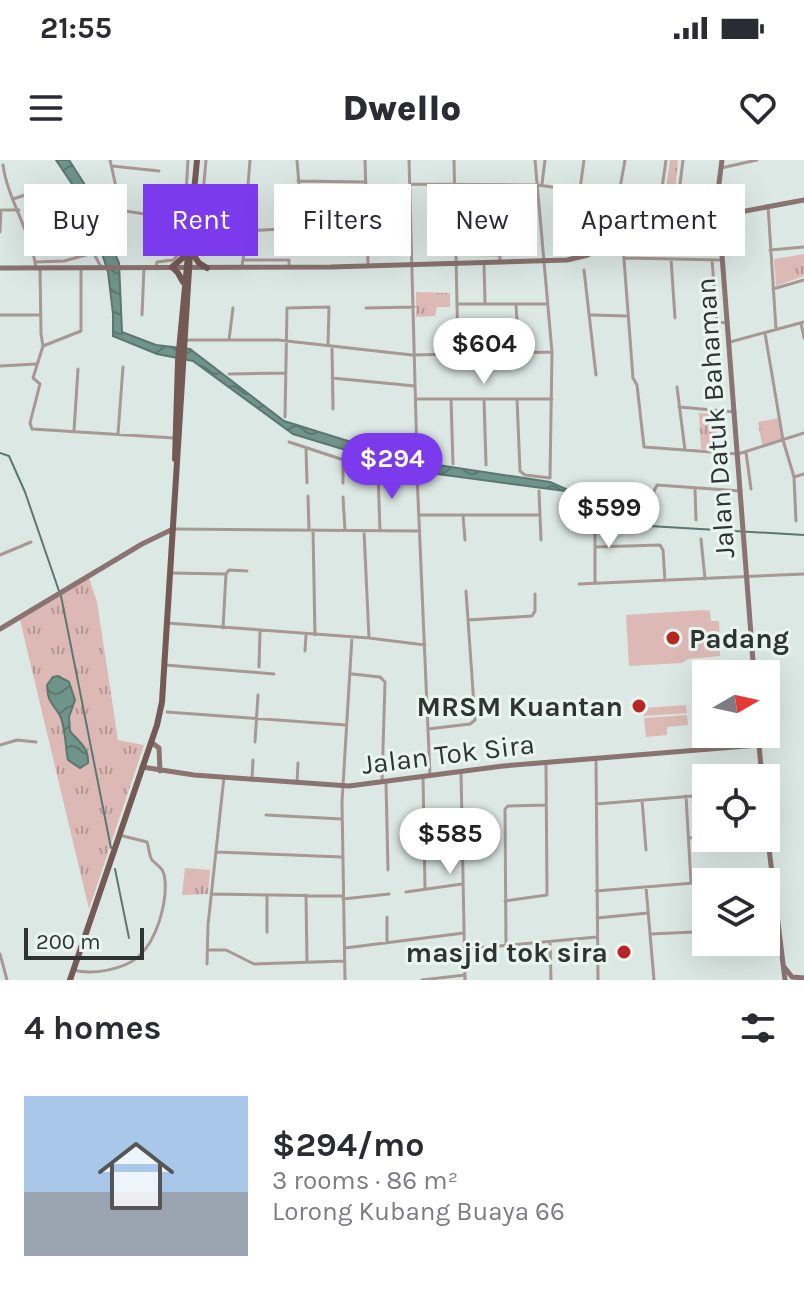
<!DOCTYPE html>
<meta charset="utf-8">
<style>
body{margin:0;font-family:Karla,sans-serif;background:#f2f2f3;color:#2b2b33;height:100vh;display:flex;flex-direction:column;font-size:30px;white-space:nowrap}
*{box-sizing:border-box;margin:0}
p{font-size:26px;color:#7c7c81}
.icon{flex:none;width:44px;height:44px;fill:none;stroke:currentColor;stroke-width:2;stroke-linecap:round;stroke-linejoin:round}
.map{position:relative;height:820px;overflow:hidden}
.drawer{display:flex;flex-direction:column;background:#fff;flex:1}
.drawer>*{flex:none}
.hud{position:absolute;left:24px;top:24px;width:756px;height:72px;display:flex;gap:16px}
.needle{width:52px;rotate:81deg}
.buttons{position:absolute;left:692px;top:500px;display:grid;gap:16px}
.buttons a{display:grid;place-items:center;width:88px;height:88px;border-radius:0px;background:#fff;box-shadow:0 8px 32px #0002;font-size:40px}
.scale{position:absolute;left:24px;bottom:20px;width:120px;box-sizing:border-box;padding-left:8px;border:4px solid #2f3332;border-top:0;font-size:22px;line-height:28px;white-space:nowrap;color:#2f3332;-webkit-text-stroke:6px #e9f5f1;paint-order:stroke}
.price{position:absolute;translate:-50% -68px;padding:0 18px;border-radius:28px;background:#fff;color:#222;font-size:26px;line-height:52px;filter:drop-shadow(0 2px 4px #0008)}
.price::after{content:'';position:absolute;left:50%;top:48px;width:24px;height:18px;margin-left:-12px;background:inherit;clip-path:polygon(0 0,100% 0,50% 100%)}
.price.on{background:#7c3aed;color:#fff}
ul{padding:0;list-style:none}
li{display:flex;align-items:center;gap:24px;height:200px;padding:0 24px}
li+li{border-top:2px solid #e1e1e2}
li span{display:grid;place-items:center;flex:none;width:224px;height:160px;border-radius:0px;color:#555}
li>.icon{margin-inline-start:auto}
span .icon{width:96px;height:96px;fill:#fffc;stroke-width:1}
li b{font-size:34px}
h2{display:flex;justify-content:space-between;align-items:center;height:96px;padding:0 24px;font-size:34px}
.pill{padding:0 28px;border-radius:0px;background:#fff;box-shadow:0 8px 32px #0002;font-size:28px;line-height:72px}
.pill.on{background:#7c3aed;color:#fff}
.status{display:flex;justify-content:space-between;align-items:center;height:56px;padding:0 40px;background:#fff;direction:ltr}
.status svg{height:22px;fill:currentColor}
header{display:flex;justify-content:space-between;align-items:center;height:104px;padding:0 24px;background:#fff;font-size:36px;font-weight:800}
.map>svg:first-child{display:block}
.grass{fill:#dcb9b4}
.park{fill:url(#park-tufts)}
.water{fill:url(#water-waves);stroke:#5c7770;stroke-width:2}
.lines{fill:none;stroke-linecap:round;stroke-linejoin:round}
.stream{stroke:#5c7770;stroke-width:2}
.street{stroke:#a89895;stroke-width:3}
.secondary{stroke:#8a7370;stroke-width:5}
.primary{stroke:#745955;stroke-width:6}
.poi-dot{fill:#b62723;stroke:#e9f5f1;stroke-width:3}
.labels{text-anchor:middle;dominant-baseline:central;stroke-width:6;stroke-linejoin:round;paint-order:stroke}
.street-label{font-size:28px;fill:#2f3332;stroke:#e9f5f1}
.poi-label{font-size:28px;font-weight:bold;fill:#2f3332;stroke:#e9f5f1;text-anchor:end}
</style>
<div class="status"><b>21:55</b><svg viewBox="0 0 49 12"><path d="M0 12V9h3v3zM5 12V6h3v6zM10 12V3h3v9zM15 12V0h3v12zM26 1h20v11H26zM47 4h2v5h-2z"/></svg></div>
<header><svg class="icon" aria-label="menu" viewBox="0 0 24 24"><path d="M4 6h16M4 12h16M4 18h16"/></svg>Dwello<svg class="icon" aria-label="heart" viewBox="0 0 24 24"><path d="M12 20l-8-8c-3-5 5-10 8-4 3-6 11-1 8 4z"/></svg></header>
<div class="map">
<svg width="804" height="820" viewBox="0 0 804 820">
<defs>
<pattern id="park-tufts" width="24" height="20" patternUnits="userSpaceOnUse" patternTransform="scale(2)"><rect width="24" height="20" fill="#dcb9b4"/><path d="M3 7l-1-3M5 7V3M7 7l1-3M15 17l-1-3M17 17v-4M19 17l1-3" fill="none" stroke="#b39793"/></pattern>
<pattern id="water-waves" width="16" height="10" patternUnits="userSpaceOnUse" patternTransform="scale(2)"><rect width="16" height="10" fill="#6f948a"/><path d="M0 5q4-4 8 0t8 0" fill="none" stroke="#5c7971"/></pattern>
</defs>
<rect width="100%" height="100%" fill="#dce8e4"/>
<!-- grass -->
<path class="grass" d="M703,450L710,451L711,461H719L720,496L688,499L682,503L629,506L626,455Z
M686,545L687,553L644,556L643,548Z
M687,555L688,565L667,567V575L646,577L644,558Z"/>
<!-- park -->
<path class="park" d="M670,0H678L673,51L663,50Z
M587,62L620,65L621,66L590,88Z
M804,94V116L776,126L774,99Z
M416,132L450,133V147H437L435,156L416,157Z
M699,253L716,254L718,290L701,289Z
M779,258L782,279L762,285L758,262Z
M89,418L97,442L118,580L144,585L89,749L20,460Z
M185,708L210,710L208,734L182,735Z"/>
<!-- water -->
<path class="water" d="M56,0H69L87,28L119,103L122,172L156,185L190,189L284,261L412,301L550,322L650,366L565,331L415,311L293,274L193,201L157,194L113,176V154L108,112L98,81L84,58L78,33Z
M58,516L69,522L75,540L69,557L70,571C78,581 89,587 88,603L80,608L68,600C65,588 66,565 59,554C51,541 48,543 47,525L53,517Z"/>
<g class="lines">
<!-- stream -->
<path class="stream" d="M0,293L9,296L25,332L59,431
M649,366L804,375
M61,436L111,688
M115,709L129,778"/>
<!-- street -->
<path class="street" d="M110,0L120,45L125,51L183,60
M297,0L302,62L367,61
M365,0L368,104
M409,0L417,298
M454,0L458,192
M584,0L580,29L586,88
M3,5C8,41 31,71 36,108
M112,6L159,11
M721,8L757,0
M298,21L366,22
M410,24L537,25L619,36
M542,24L545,0
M498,26L500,102
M197,32L203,34L206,0
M13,39L52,26L58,27L101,107
M619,43L626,50L658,52
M768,46L776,169
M3,50H19
M246,51L250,0
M658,56L666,0
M583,57L614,61L625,0
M676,57L683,0
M27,71L75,57
M0,72L1,50
M622,73L633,218L637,225L644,287L738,294L804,273
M770,90L804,87
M456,94L499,95
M625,98L721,100
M671,99L675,158
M243,100H289V106
M712,100L717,162L728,163
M35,102L64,101L93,93
M484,103L485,143
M242,106L247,71L282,69
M40,108L41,174L43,186L33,218L40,224L30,263L32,269L174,278
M156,108L157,102L173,100L177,96L185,49L188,0
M584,110L596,215
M773,129L804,120
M457,144H548
M516,145L519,193
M366,148L414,147
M0,155H40
M142,155L144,108
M591,155L627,156
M457,161L517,162
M801,163L804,178
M765,173L783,280L794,317L804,314
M186,180H278L412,195L552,192
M229,180L233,148
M730,182L804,162
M43,186L81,171V108
M332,186L333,249
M0,206L36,204
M229,214L285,213
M332,218L415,226
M677,227L685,290
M416,239H552
M451,239L453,304
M484,239L486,305
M517,239L520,311L525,315L550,318L552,192L535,0
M679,247L735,252
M285,257L287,148L329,147L328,184
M74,271L78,209
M118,274L123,207
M289,282L417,324
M306,288L307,323
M746,292L751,329
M343,300V323
M378,312L380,371
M417,314L430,616
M794,317L796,361
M695,329L696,360
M539,331L541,380
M308,336L309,370
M343,337L345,370
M419,355H540
M463,355L465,380
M655,355L654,331L657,325L741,331
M595,358V423
M173,369L420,371
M313,370L315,475
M364,371L369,478
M701,379L705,419
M595,387L660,385L663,390L665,421
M0,395L31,382
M171,413L226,414L229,410L247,411
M579,424L804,414
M468,460L532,456L535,451V434
M167,463L369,478L425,485
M223,468L226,414
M305,491L306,475
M165,505L274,514
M259,507L260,471
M352,514L380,517L385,522L382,622
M167,552L346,565
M428,569L470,564L475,560L466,431
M255,582L258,535
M0,585L17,580L36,582
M596,599L598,820
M461,611L465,820
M423,617L425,729
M252,619L253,600
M386,622L388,710
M297,623L298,603
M686,636L691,723
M642,640L646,690
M596,644L706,635
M266,655L342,659
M690,678L706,676
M216,692L342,697
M711,722L771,717
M646,727L654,820
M596,731L706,722
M406,732L462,724
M211,734L342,736
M306,735L307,802
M343,739L389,734
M505,741L547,735L546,603
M387,757V783
M597,758L648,753
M267,772V736
M650,774L694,772
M550,782L551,820
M506,785L505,649L508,646L546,645
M345,788L464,773
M466,789L597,777
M208,790H226L254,804L344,801
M0,794L7,820
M207,804L208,765L224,617
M73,810C92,815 124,810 139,796C157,780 167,743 165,720C164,708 159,707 152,700C149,696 149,687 147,682L119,675
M345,820L342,642L352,477
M422,820L465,815"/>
<!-- secondary -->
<path class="secondary" d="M722,0L718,31L719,56L754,514
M0,108L331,107L567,100L588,95L631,65L649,57L719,56L804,40
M0,469L142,384L173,369
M758,574L762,618
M151,582L159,588L160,611
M142,607L194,615L349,626L503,606L759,585
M766,664L785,820
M785,808L792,817L804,818"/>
<!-- primary -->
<path class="primary" d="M192,93L199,103L207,108
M183,122L178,113L172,107L186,95
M175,299L178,201L197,0
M70,820L157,565L162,542L193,46"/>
</g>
<!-- markers -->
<g class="poi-dot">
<circle cx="673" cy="478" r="8"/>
<circle cx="639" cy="546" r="8"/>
<circle cx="624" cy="792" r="8"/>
</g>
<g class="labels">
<!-- street labels -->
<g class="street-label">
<text transform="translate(715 258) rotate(-94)">Jalan Datuk Bahaman</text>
<text transform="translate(448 594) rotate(-7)">Jalan Tok Sira</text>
</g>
<!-- poi labels -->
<g class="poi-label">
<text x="689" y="478" text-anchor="start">Padang</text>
<text x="623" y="546">MRSM Kuantan</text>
<text x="608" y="792">masjid tok sira</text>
</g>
</g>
</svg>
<div class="buttons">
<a><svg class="needle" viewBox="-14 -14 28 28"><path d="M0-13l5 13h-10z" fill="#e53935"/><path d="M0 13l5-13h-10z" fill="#7c7c81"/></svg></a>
<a><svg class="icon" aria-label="locate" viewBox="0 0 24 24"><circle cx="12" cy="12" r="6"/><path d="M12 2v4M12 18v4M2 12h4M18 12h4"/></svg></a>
<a><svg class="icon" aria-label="layers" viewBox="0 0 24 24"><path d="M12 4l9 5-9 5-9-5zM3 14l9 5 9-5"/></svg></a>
</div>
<div class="scale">200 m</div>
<b class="price" style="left:484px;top:226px">$604</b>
<b class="price on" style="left:392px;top:341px">$294</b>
<b class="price" style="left:609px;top:390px">$599</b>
<b class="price" style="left:450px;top:716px">$585</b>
<div class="hud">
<a class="pill">Buy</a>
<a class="pill on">Rent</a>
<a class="pill">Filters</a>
<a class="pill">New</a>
<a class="pill">Apartment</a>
</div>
</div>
<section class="drawer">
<h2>4 homes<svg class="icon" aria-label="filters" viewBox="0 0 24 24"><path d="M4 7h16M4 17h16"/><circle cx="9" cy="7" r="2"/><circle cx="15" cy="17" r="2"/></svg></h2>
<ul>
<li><span style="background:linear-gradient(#a9c7e8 60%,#9aa5b1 0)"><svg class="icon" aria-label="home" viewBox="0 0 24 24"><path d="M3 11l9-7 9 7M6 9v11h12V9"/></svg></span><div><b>$294/mo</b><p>3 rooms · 86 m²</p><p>Lorong Kubang Buaya 66</p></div></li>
</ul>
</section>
